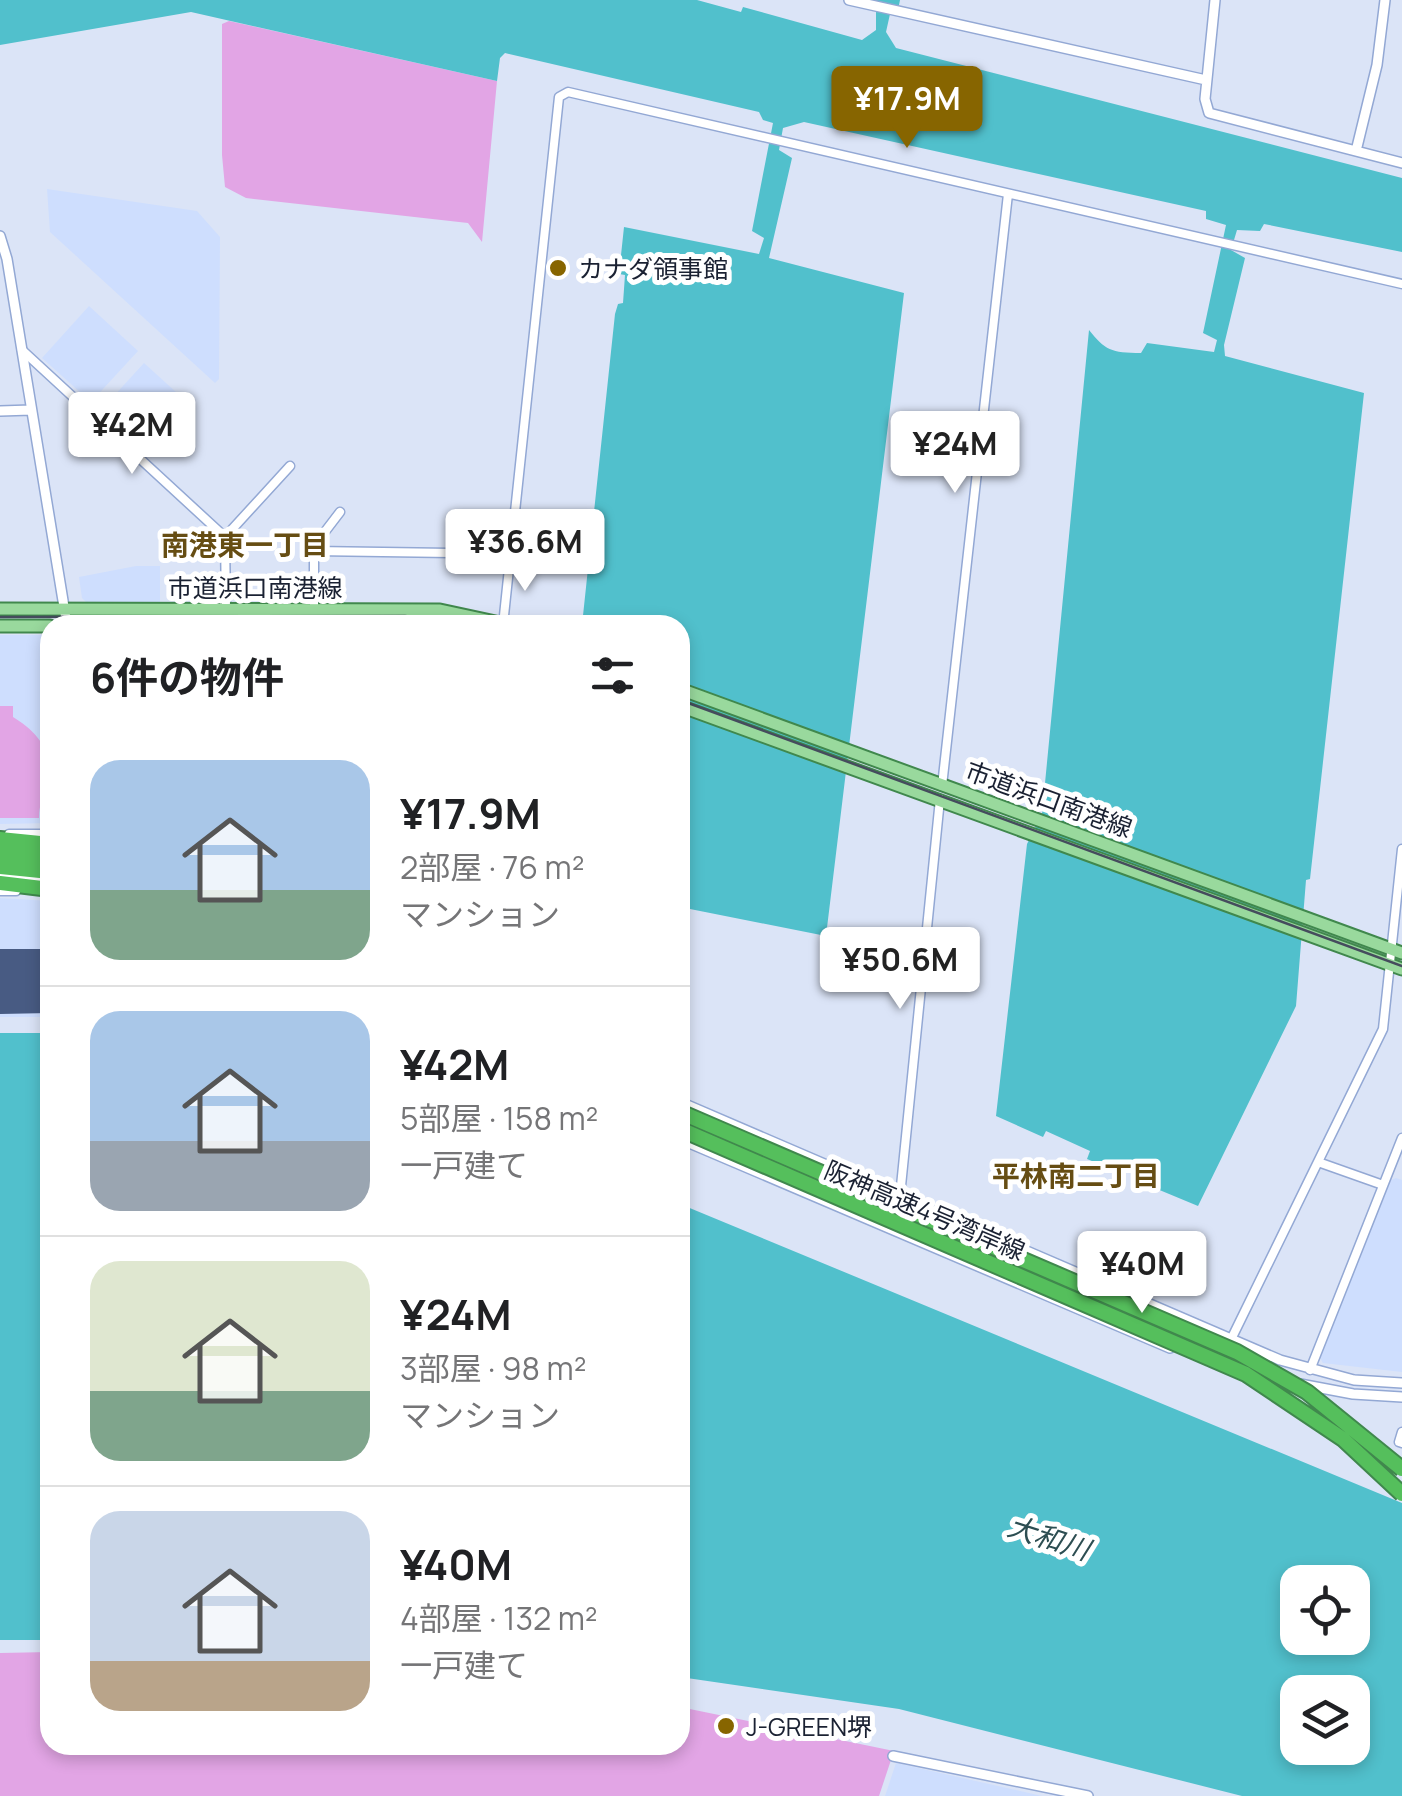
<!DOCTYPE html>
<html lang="ja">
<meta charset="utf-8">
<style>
body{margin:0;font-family:Manrope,"Noto Sans JP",sans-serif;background:#f2f2f2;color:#202124;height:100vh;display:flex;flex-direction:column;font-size:38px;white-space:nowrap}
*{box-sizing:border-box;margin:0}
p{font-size:32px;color:#757577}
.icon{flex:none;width:55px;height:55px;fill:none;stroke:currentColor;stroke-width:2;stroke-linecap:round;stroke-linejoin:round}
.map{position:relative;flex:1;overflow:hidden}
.sheet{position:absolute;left:40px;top:615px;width:650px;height:1140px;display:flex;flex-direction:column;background:#fff;border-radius:30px;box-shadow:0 5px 15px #0003}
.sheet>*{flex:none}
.buttons{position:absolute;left:1280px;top:1565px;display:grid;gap:20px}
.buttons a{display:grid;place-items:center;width:90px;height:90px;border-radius:20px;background:#fff;box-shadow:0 5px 15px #0003;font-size:50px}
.price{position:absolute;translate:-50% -85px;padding:0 22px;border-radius:10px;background:#fff;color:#222;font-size:32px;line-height:65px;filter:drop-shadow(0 2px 5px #0008)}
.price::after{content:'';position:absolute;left:50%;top:60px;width:30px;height:22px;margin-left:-15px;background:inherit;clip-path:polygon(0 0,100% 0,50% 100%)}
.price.selected{background:#876500;color:#fff}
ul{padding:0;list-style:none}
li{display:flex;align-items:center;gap:30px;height:250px;padding:0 50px}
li+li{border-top:2px solid #e0e0e0}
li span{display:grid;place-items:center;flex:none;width:280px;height:200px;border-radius:30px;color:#555}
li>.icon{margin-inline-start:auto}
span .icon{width:120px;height:120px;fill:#fffc;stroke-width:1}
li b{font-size:42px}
h2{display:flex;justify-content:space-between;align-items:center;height:120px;padding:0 50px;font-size:42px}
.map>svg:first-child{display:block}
.built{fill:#cedefe}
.green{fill:#e2a5e5}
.water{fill:#51c0cc;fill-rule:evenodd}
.building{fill:#485b83}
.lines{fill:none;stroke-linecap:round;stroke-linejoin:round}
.minor-casing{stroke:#93a8d4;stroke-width:11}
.tertiary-casing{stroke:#93a8d4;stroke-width:12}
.primary-casing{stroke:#40884d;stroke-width:15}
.motorway-casing{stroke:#40884d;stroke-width:18}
.minor{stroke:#fff;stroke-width:8}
.tertiary{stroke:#fff;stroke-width:9}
.primary{stroke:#99d99d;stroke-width:11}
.motorway{stroke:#55bf5c;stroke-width:14}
.tram{stroke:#454c5d;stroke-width:2.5}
.motorway-bridge-casing{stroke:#40884d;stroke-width:18;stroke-linecap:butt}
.motorway-bridge{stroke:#55bf5c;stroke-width:14}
.poi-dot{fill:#876500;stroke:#fff;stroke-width:4}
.labels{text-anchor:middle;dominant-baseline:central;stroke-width:10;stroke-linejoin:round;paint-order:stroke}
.poi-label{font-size:25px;fill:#1a2132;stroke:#fff;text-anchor:start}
.street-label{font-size:25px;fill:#1a2132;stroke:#fff}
.neighbourhood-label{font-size:28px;font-weight:bold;fill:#664d13;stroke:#fff}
.water-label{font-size:28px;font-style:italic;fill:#2d4e52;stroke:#fff}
</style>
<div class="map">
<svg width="1402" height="1796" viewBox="0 0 1402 1796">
<rect width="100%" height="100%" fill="#dbe4f7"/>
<!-- built -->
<path class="built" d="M47,189L197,211L220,237L219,379L215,383L50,232Z
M89,306L138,351L91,402L42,358Z
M144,363L177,393L147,425L132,412L119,426L101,410Z
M136,566H160V602H86L82,598L79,577Z
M0,635H42L50,684V823L0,824Z
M0,898L50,901V1017H0Z
M1396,1178L1402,1180V1372L1323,1363L1320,1358L1391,1180Z
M896,1763L1042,1796H885Z"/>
<!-- green -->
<path class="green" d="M229,21L497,81L482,242L468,223L246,198L225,187L222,155V24Z
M0,706H13V717C38,732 57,755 47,786C43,799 39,804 39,818H0Z
M50,1652V1745H680V1707L894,1751L879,1796H0V1653Z"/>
<!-- water -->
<path class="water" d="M0,0H697L741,12L743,7L862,40L876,30V0H900L897,15L890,14L886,32L896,48L1402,178V252L1264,224L1260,231L1237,230L1231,250L1245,258L1224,345L1225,356L1364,393L1310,879L1306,880L1296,1006L1198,1206L1133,1179L1135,1172L1107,1160L1104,1166L1087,1159L1090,1151L1046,1131L1043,1137L996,1116L1027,844L1042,814L1089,330C1105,350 1111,353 1141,353L1147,343L1214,352L1217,340L1203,333L1226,225L1206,219V211L804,122L783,128L779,150L792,158L769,258L904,293L826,936L680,907V625H582L615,314L618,304L623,303L625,275L619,274L624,227L759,254L764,238L752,231L773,123L763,120L759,112L505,53L500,58L497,81L191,12L0,45Z
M0,1033H50V1640H0Z
M680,1204L1402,1503V1796H1242L899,1709L680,1677ZM1298,1582H1352V1638H1298ZM1298,1692H1352V1748H1298Z"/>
<!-- building -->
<path class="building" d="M0,949H50V1013L0,1014Z"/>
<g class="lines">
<defs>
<path id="minor" d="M22,350L225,537L226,609
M225,537L290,466
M314,551L451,553L510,560
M314,609V546L340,512
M503,625L559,97L568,92L1402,284
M942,786L1008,194
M9,834H50
M0,891H16
M1318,1162L1383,1185
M890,1221L900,1196L940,799
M1219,1364L1383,1029L1402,849
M1310,1370L1402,1138
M1402,1432L1399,1442L1402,1443"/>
<path id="tertiary" d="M849,0L1206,80
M1215,0L1205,99L1209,113L1402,163
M1356,151L1377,65L1385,0
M0,236L7,259L67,625
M0,411L31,410
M0,876L50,882
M680,1102L1280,1360L1354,1380L1402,1383
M680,1139L1170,1348
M1300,1384L1353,1394L1402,1397
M893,1756L1088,1796"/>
<path id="primary" d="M0,609L440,610L509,625
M0,626H50
M680,689L1402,953
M680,706L1402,969"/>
<path id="motorway" d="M0,839L50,844
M0,853L50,858
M0,867L50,872
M0,883L50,889"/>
</defs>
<!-- minor casing -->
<use href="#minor" class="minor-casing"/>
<!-- tertiary casing -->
<use href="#tertiary" class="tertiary-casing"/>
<!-- primary casing -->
<use href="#primary" class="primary-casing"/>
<!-- motorway casing -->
<use href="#motorway" class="motorway-casing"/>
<!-- minor -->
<use href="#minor" class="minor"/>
<!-- tertiary -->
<use href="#tertiary" class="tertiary"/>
<!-- primary -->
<use href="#primary" class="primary"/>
<!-- motorway -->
<use href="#motorway" class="motorway"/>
<!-- tram -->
<path class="tram" d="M0,617L405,616L477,625
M680,700L1402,966"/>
<defs>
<path id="motorway-bridge" d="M680,1112L1237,1352L1307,1392L1402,1469
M680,1129L1246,1374L1343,1439L1402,1494"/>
</defs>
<!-- motorway-bridge casing -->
<use href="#motorway-bridge" class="motorway-bridge-casing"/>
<!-- motorway-bridge -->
<use href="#motorway-bridge" class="motorway-bridge"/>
</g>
<!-- markers -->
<g class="poi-dot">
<circle cx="558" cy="268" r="10"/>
<circle cx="726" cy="1726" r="10"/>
</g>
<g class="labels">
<!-- poi labels -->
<g class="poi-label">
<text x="578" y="268">カナダ領事館</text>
<text x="746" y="1726">J-GREEN堺</text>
</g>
<!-- street labels -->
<g class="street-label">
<text x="255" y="587">市道浜口南港線</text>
<text transform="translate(1049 799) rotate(20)">市道浜口南港線</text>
<text transform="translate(925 1210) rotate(23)">阪神高速4号湾岸線</text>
</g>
<!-- neighbourhood labels -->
<g class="neighbourhood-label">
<text x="245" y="544">南港東一丁目</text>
<text x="1076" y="1175">平林南二丁目</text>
</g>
<!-- water labels -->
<g class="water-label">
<text transform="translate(1049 1537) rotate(18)">大和川</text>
</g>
</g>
</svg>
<div class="buttons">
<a><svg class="icon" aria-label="locate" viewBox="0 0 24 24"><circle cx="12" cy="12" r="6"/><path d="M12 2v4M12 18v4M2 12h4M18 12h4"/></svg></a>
<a><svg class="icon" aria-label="layers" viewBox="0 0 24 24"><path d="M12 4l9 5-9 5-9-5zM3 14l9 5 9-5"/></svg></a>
</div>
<b class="price selected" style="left:907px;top:151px">¥17.9M</b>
<b class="price" style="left:132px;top:477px">¥42M</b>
<b class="price" style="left:955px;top:496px">¥24M</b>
<b class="price" style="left:525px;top:594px">¥36.6M</b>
<b class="price" style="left:900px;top:1012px">¥50.6M</b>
<b class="price" style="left:1142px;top:1316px">¥40M</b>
<section class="sheet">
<h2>6件の物件<svg class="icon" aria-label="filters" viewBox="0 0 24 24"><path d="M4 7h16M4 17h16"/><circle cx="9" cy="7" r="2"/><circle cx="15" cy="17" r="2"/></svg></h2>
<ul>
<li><span style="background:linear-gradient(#a9c7e8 65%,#7fa58c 0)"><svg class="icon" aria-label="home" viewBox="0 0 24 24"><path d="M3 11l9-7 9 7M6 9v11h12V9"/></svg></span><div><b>¥17.9M</b><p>2部屋 · 76 m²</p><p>マンション</p></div></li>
<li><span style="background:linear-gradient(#a9c7e8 65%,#9aa5b1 0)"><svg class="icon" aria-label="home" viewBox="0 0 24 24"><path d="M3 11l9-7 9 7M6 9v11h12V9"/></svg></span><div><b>¥42M</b><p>5部屋 · 158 m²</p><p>一戸建て</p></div></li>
<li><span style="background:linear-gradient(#dfe7d0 65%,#7fa58c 0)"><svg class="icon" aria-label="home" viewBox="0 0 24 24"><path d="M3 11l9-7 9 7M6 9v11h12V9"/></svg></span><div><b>¥24M</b><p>3部屋 · 98 m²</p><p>マンション</p></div></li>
<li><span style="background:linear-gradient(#c9d6e8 75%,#b9a48a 0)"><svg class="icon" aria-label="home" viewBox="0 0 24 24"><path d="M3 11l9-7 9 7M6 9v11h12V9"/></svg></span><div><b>¥40M</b><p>4部屋 · 132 m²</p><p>一戸建て</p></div></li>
</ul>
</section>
</div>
